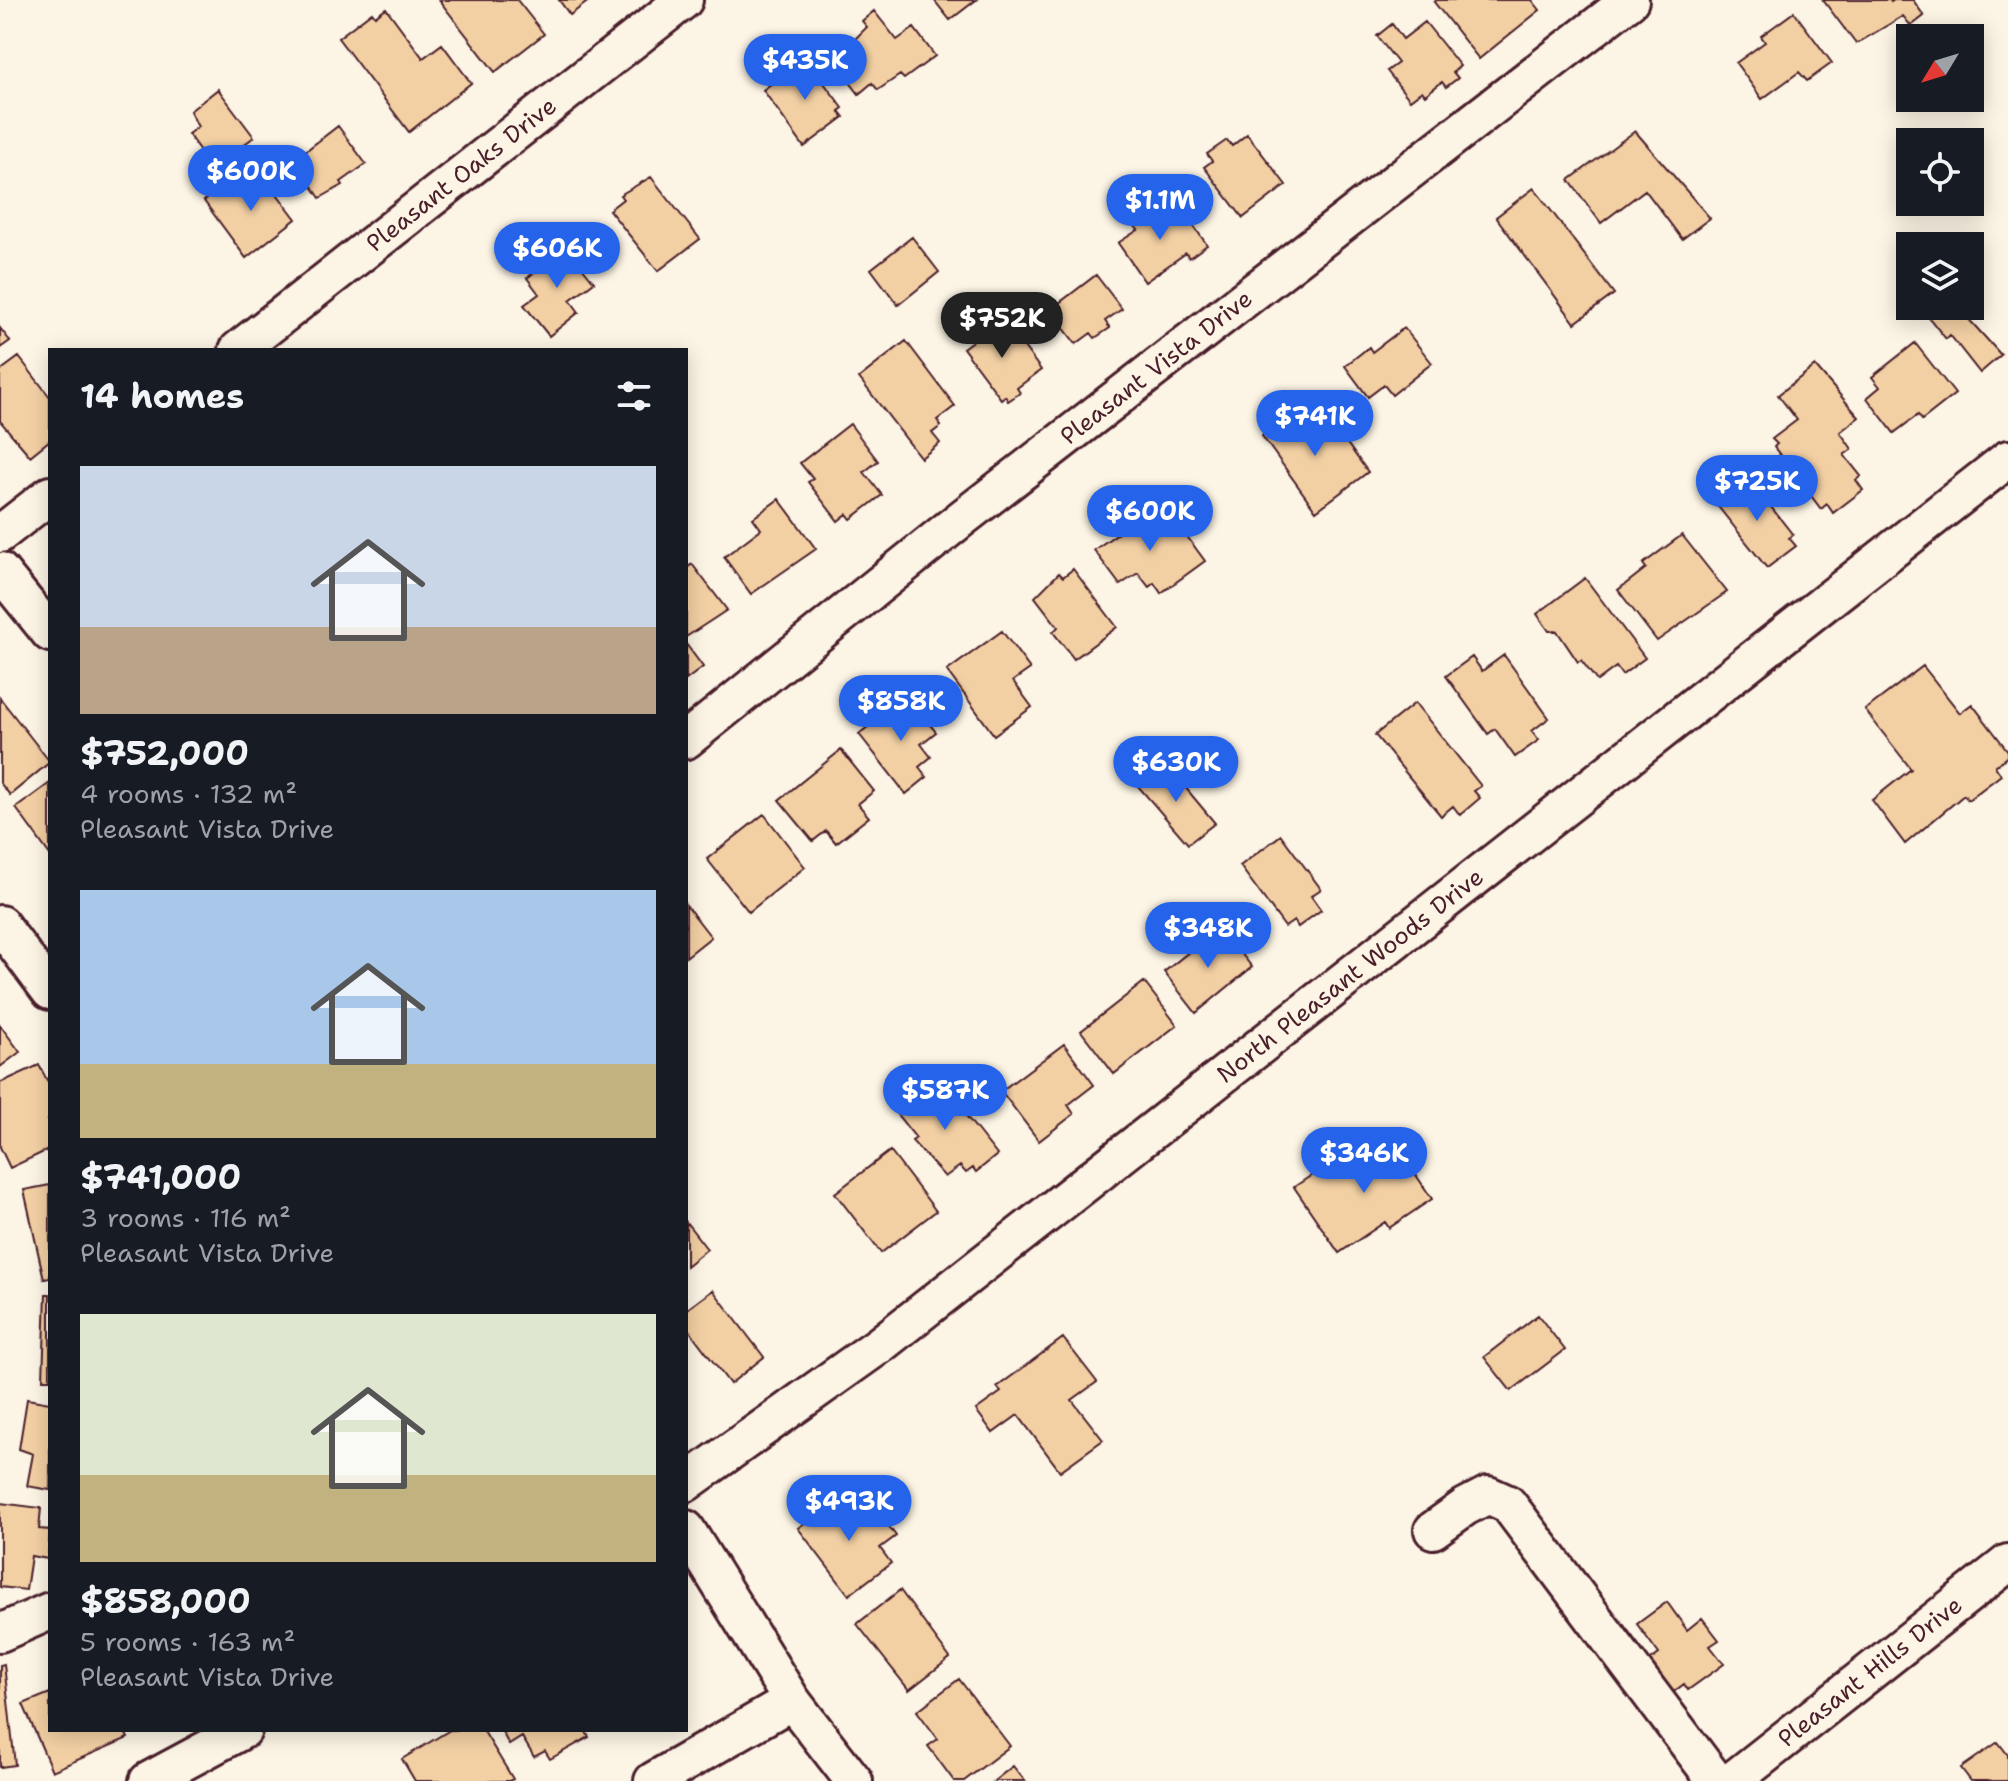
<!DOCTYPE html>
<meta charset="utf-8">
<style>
body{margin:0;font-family:"Shantell Sans",sans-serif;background:#20242c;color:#f1f3f6;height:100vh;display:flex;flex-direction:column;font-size:30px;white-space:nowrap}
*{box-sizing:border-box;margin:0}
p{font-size:26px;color:#9ea1a6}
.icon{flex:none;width:44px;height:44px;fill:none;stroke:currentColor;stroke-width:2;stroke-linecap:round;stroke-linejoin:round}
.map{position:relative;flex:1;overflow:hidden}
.side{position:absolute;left:48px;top:348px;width:640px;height:1384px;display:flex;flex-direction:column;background:#171b24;border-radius:0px;box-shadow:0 4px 20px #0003}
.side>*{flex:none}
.needle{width:52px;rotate:232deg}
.tools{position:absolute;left:1896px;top:24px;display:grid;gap:16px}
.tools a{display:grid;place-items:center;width:88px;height:88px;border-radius:0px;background:#171b24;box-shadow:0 4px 20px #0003;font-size:40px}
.price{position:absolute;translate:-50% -68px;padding:0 18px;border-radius:28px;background:#2563eb;color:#fff;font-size:26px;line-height:52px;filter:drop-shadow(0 2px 4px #0008)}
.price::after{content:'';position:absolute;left:50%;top:48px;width:24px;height:18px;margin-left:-12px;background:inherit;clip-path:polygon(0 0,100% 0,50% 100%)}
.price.selected{background:#222;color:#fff}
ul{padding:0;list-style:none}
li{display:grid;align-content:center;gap:16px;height:424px;padding:0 32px}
li span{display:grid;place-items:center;height:248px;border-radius:0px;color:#555}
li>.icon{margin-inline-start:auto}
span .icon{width:144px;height:144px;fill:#fffc;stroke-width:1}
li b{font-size:34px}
h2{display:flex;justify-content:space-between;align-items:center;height:96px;padding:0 32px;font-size:34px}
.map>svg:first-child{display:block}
.building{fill:#f3d0a4;stroke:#4a1f2b;stroke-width:2}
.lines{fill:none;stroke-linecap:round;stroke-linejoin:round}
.minor-casing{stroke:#4a1f2b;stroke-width:42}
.minor{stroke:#fcf5e5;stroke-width:36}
.labels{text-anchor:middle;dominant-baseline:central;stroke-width:7;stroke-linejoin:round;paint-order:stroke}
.street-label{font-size:24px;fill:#4a1f2b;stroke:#fcf5e5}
</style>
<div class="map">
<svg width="2008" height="1781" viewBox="0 0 2008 1781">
<rect width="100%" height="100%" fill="#fcf5e5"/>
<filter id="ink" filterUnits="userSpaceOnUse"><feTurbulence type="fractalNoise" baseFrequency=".0125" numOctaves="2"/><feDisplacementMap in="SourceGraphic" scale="16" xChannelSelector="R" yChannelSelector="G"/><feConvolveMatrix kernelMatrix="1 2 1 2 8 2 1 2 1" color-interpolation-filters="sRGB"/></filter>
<g filter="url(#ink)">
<!-- building -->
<path class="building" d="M439,0H517L544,34L495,72Z
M559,0H590L570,15Z
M934,0H976L950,20Z
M1437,0H1532L1540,10L1479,59L1434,2Z
M1823,0H1890L1891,2L1894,0H1913L1924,16L1911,26L1903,16L1856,44Z
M386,8L423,58L442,44L471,83L409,132L338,38L372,12L375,16Z
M874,11L897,40L914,28L935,56L904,79L900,75L878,90L872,83L859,94L823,47L837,37L846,48L867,27L862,21Z
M1794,12L1832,63L1807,81L1799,72L1762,99L1736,63L1765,42L1761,36Z
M1425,22L1460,66L1453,72L1458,78L1446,87L1442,82L1425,95L1422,91L1410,100L1387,71L1398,63L1377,36L1392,24L1403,39Z
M805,58L843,108L839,111L844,117L804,147L763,90Z
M218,89L254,137L212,168L188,134L198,127L190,111Z
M338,126L366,164L341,182L343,185L320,198L294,160Z
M1635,131L1710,218L1682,239L1645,190L1601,223L1569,180Z
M1247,134L1286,185L1243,218L1204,167L1212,161L1207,154L1227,140L1232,146Z
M259,170L296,219L246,258L204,201L225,185L230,192Z
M651,177L700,239L658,271L609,210L623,199L620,195Z
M1534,188L1614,294L1575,323L1496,217Z
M1165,208L1175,223L1186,215L1207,245L1189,258L1186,253L1145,282L1118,243L1138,230L1130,220L1146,209L1152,217Z
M912,237L939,272L898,305L871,269Z
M566,247L594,282L570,300L579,312L549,336L524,305L539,294L527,278L540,268L536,262L548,253L552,258Z
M1096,275L1122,309L1105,321L1110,328L1095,338L1091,333L1076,344L1050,310Z
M1925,306H1957L2001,355L1980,373L1950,335L1946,339L1926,314L1929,311Z
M1003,318L1041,370L1017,388L1020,393L1008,401L1005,396L1001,399L963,348Z
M0,328L10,341L0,348Z
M1404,328L1432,363L1392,395L1384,385L1368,397L1345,366L1369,347L1372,352Z
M906,341L955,406L937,420L941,426L932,433L940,443L921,458L859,378Z
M1915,343L1955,394L1922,420L1918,415L1894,433L1867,398L1880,387L1872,377Z
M19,357L50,397V440L30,456L0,421V371Z
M1815,366L1859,417L1840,432L1852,449L1844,455L1861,476L1856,480L1863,490L1833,513L1827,504L1821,509L1774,447L1777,444L1772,439L1797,420L1778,395Z
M1293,413L1301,424L1305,421L1310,427L1326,415L1368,472L1316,511L1262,436Z
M850,424L878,461L864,472L882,495L851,519L847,514L838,521L808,482L813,479L800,463Z
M1749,479L1793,535L1789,538L1796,546L1767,568L1716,504Z
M779,499L816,549L751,594L724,557L761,529L753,518Z
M1149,511L1159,525L1172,516L1205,561L1161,593L1154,583L1149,587L1138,573L1120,585L1094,550Z
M1682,535L1727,592L1657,641L1618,590L1646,568L1643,564Z
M692,564L727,610L686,637V569Z
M1073,569L1117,627L1074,659L1053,632L1058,627L1035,597L1059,573L1063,577Z
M1585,578L1645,658L1622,675L1616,667L1597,681L1581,660L1578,662L1557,631H1549L1537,614Z
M1002,631L1030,669L1013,681L1032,707L994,735L947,671Z
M686,644L703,667L686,680Z
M1504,655L1549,718L1532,731L1539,740L1515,757L1495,729L1488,734L1446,676L1472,657L1482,671Z
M1923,666L1960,713L1972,704L2008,751V756L1995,766L2001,775L1968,800L1964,795L1905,844L1872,800L1911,769L1865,710Z
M907,696L936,732L921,744L931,757L919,767L927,777L906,794L859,734Z
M0,698L50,762L10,795L0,783Z
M1415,703L1481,786L1474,791L1480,798L1460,815L1453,806L1441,816L1375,735Z
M841,750L874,791L858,804L869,817L836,843L826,831L813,841L779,800Z
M1165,763L1215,823L1188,844L1137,785Z
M50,783V855L16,808Z
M764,814L805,867L749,912L707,859Z
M1281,835L1321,889L1311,896L1321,910L1298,927L1294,921L1285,927L1240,866Z
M686,905L711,937L686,957Z
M1220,927L1252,967L1196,1013L1164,972Z
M1144,982L1177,1025L1114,1074L1081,1031Z
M0,1025L20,1052L0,1067Z
M1064,1044L1094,1085L1068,1105L1074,1114L1039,1141L1001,1091Z
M39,1065L50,1086V1118L48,1120L50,1124V1149L10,1168L0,1147V1083Z
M937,1079L997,1155L976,1172L973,1168L966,1173L960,1166L945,1177L912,1141L916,1138L895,1112Z
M1390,1136L1432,1199L1389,1228L1385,1222L1339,1253L1294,1187L1327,1165L1334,1174Z
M890,1151L936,1211L881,1253L835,1193Z
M50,1185V1278L44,1279L24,1190Z
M686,1222L707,1249L686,1266Z
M713,1290L764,1357L730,1384L686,1326V1310Z
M46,1294H50V1379H43Z
M1538,1315L1565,1350L1511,1391L1484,1357Z
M1063,1338L1097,1382L1072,1400L1103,1440L1060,1471L1018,1415L993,1433L976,1410L1001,1392L997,1387Z
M27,1399L50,1403V1490L27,1486L33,1454L19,1449Z
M838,1497L857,1521L875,1508L896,1536L880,1548L891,1563L849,1595L798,1528Z
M0,1503L41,1508L39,1529L50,1530L48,1559L31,1556L26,1590L0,1587Z
M900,1590L950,1658L909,1690L857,1624Z
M1667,1602L1687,1630L1702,1618L1719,1640L1710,1646L1724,1664L1688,1690L1684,1684L1667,1697L1643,1666L1659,1654L1637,1624Z
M4,1664L15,1765L0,1767V1665Z
M959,1679L1010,1746L964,1781H954L928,1746L938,1739L917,1711Z
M50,1693V1730H124L128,1738L52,1771L23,1704Z
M450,1730H483L513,1779L509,1781H415L402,1759Z
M501,1730H585L589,1737L550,1759L545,1751L534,1757L522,1737L509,1745Z
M1998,1742L2008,1755V1781H1971L1961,1768Z
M1013,1766L1025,1781H994Z"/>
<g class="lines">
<defs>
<g id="minor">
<path id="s1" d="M238,350L684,0"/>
<path d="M0,534L50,495"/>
<path d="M0,571L50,633"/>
<path id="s2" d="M686,740L961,519L1630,0"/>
<path d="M0,924L50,991"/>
<path id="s3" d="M686,1483L881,1344L2008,459"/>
<path d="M686,1529L792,1701L854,1781"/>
<path d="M1433,1530L1465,1507L1488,1495L1508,1504L1716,1781"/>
<path d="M0,1633L50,1611"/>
<path d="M148,1781L243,1730"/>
<path d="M653,1781L792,1701"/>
<path id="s4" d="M1732,1781L2008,1563"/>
</g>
</defs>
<!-- minor casing -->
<use href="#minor" class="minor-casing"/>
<!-- minor -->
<use href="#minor" class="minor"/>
</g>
</g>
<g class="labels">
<!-- street labels -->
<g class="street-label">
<text stroke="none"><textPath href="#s1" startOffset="284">Pleasant Oaks Drive</textPath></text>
<text stroke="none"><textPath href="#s2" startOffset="600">Pleasant Vista Drive</textPath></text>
<text stroke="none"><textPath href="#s3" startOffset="836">North Pleasant Woods Drive</textPath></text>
<text stroke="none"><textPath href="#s4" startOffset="176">Pleasant Hills Drive</textPath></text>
</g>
</g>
</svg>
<div class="tools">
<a><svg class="needle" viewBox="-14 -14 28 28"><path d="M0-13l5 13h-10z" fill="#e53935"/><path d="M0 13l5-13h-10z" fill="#9ea1a6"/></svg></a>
<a><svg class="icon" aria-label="locate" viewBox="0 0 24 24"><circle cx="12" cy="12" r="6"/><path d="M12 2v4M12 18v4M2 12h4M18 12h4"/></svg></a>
<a><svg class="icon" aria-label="layers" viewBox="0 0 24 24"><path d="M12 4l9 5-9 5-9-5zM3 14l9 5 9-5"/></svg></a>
</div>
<b class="price" style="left:805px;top:102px">$435K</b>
<b class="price" style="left:251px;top:213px">$600K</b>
<b class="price" style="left:1160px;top:242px">$1.1M</b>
<b class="price" style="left:557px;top:290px">$606K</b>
<b class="price selected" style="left:1002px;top:360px">$752K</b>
<b class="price" style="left:1315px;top:458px">$741K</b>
<b class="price" style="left:1757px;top:523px">$725K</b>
<b class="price" style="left:1150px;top:553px">$600K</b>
<b class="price" style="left:901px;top:743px">$858K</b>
<b class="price" style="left:1176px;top:804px">$630K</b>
<b class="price" style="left:1208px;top:970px">$348K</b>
<b class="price" style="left:945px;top:1132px">$587K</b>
<b class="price" style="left:1364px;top:1195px">$346K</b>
<b class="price" style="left:849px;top:1543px">$493K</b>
<section class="side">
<h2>14 homes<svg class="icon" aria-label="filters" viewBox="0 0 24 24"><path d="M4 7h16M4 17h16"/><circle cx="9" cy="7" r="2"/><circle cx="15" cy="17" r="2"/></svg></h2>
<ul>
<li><span style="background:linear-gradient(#c9d6e8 65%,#b9a48a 0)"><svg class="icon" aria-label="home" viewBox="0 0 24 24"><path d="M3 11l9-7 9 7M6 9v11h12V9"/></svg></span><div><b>$752,000</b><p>4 rooms · 132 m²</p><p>Pleasant Vista Drive</p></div></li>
<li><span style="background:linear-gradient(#a9c7e8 70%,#c2b280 0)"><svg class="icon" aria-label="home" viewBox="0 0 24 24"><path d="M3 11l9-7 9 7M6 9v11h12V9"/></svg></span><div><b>$741,000</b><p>3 rooms · 116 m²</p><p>Pleasant Vista Drive</p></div></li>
<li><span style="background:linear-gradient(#dfe7d0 65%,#c2b280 0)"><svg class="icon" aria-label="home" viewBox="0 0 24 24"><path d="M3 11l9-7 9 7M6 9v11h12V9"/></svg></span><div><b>$858,000</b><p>5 rooms · 163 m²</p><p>Pleasant Vista Drive</p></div></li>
</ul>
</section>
</div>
